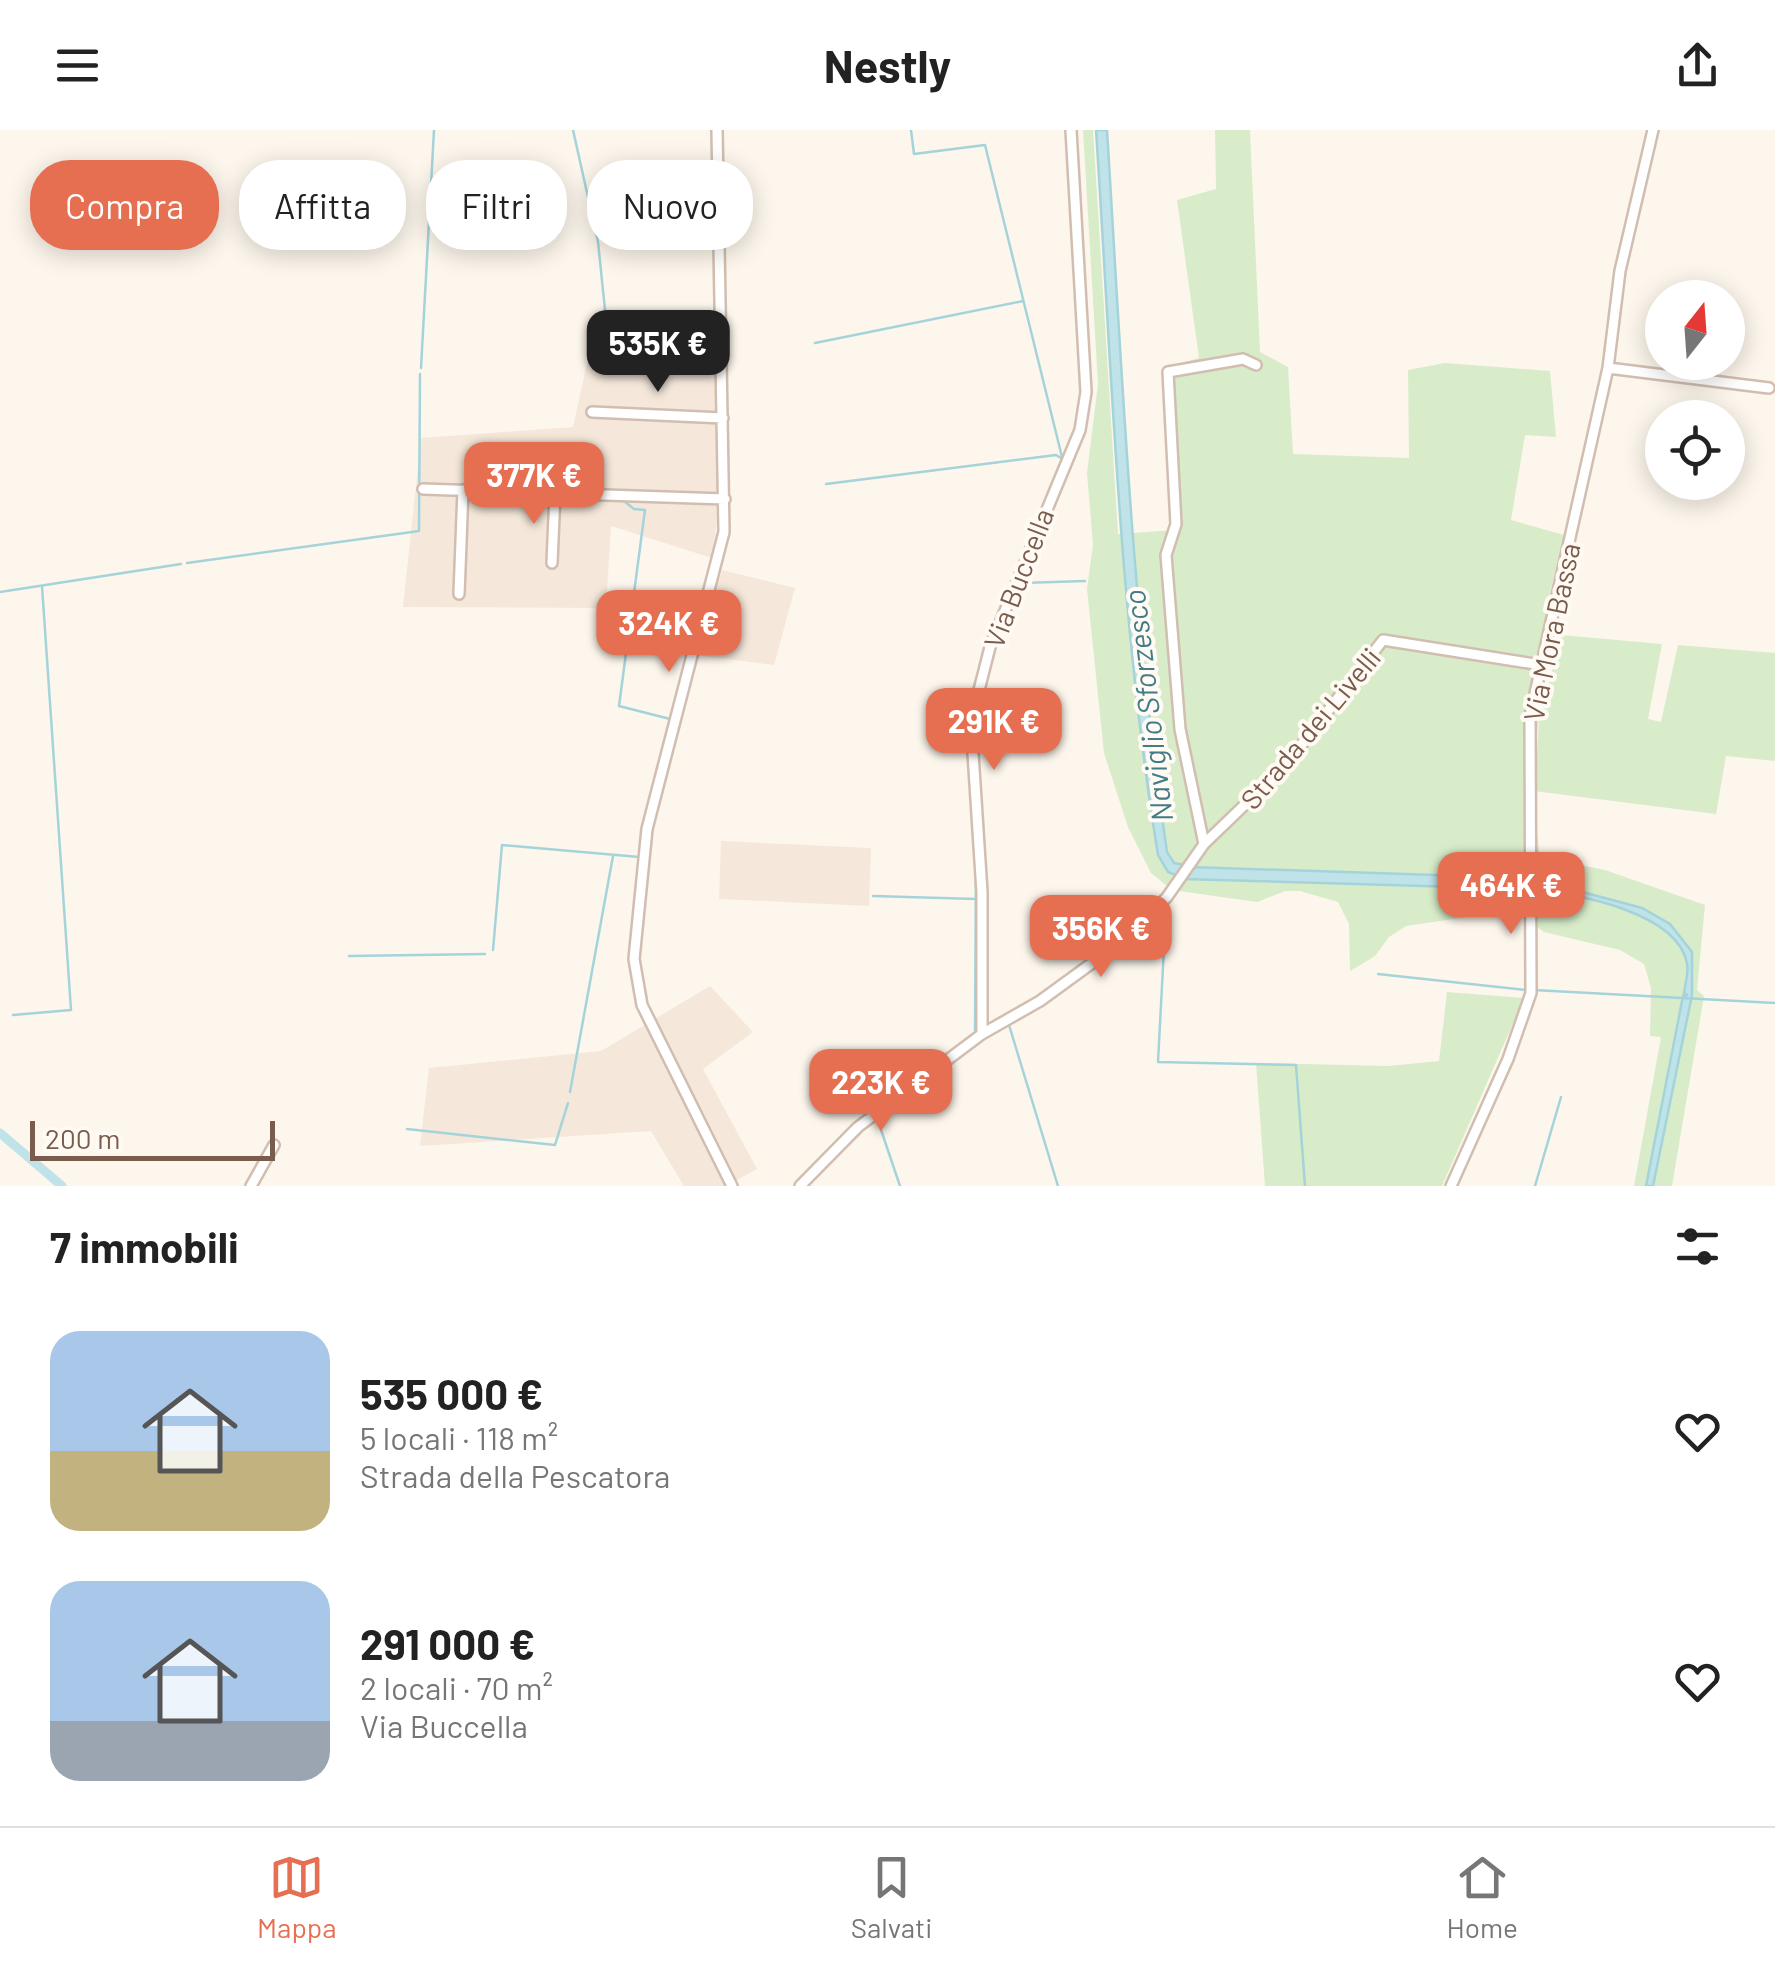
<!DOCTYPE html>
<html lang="it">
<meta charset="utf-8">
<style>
body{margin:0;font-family:Barlow,sans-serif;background:#f2f2f2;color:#222;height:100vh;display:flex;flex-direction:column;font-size:38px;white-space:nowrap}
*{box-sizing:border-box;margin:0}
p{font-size:32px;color:#767676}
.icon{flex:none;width:55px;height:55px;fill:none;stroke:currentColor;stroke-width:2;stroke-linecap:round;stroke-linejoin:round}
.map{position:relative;height:1056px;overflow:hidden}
.details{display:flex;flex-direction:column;background:#fff;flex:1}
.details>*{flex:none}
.guide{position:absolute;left:30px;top:30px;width:1000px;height:90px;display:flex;gap:20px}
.needle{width:65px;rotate:17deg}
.tools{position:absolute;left:1645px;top:150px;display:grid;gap:20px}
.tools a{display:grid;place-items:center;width:100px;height:100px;border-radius:50%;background:#fff;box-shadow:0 5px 25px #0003;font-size:50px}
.scale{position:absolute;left:30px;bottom:25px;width:245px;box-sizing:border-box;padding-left:10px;border:5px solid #7a5c4d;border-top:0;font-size:28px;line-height:35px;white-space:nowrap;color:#7a5c4d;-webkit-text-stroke:8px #fffaf3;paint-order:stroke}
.price{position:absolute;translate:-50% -85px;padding:0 22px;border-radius:20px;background:#e76f51;color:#fff;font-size:32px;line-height:65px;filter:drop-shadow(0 2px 5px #0008)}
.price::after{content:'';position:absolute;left:50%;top:60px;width:30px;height:22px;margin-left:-15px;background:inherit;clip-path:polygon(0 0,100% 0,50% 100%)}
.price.selected{background:#222;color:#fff}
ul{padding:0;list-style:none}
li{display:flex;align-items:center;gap:30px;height:250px;padding:0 50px}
li span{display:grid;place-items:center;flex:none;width:280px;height:200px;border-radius:30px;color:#555}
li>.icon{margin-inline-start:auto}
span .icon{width:120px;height:120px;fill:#fffc;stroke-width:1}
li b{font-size:42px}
h2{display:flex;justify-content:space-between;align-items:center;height:120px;padding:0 50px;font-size:42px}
.chip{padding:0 35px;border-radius:40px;background:#fff;box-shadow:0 5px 25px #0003;font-size:35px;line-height:90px}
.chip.selected{background:#e76f51;color:#fff}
header{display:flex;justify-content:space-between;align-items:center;height:130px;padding:0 50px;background:#fff;font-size:45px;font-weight:700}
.tabs{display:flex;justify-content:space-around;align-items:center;height:140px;border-top:2px solid #e0e0e0;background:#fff;font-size:28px;color:#767676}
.tabs a{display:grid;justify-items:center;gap:5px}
.tabs .selected{color:#e76f51}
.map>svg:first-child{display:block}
.residential{fill:#f5e8da}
.green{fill:#d8ecc9}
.water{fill:#bfe3e8;stroke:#a5d3da;stroke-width:2.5}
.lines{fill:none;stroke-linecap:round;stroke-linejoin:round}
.stream{stroke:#a5d3da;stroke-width:2.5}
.canal{stroke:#bfe3e8;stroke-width:9}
.street-casing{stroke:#d1beb0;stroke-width:14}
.street{stroke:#fff;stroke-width:9}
.labels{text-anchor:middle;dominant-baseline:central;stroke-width:8;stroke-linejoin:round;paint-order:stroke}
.street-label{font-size:28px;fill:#7a5c4d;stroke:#fffaf3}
.water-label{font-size:30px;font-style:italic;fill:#437c86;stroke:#fffaf3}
</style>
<header><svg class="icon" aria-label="menu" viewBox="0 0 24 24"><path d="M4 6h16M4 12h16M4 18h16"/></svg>Nestly<svg class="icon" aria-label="share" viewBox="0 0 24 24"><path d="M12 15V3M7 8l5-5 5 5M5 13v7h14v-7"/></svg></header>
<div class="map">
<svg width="1775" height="1056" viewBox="0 0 1775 1056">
<rect width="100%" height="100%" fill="#fdf6ec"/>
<!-- residential -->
<path class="residential" d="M587,233L721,241L715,429L611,396L606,478L403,477L421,308L573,297Z
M722,440L795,458L774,535L696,525Z
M721,711L871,718L869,776L719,769Z
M710,856L753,902L703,939L757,1039L726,1056H684L651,1001L420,1016L429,938L601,921Z"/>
<!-- green -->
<path class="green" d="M1083,0H1093L1118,404L1175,400L1168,237L1199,228L1177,70L1216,59L1215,0H1250L1260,222L1288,237L1293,324L1409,328L1408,240L1445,233L1550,241L1556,307L1525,305L1511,390L1564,405L1546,479L1560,483C1538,573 1528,634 1540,727L1605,740L1705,775L1697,860L1704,866L1672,1056H1634L1661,907L1650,906L1651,858L1644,834L1620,820L1544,802L1514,780L1406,796L1389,807L1375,826L1350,841L1349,794L1338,772L1300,761H1285L1257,772L1172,760L1151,743L1128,697L1104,623L1087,459L1093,415L1087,343L1098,254Z
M1561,505L1662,514L1648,589L1661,592L1678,515L1775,523V631L1726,626L1716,684L1534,661L1539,593Z
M1447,862L1524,868L1442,1056H1265L1256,933L1388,936L1439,931Z"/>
<!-- water -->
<path class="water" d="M1096,0H1107C1122,242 1132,482 1167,722L1174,733L1184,735L1178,746L1168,742L1158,725C1119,485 1112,243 1096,0Z
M1190,737L1528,748L1526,759L1184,749Z
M1534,749L1642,778L1670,794L1692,822V865L1653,1056H1646L1683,866L1688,865L1684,864C1685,854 1689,842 1687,833C1677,782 1575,763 1533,760Z"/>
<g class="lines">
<!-- stream -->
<path class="stream" d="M573,0L598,112L611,238
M911,0L914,24L985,15L1062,327
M815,213L1023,171
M421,238L434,0
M826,354L1056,325L1061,328
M624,371L634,379L645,380L619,576L674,590
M187,433L419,401L420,244
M1028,438L1022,453L1085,451
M0,462L181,434
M993,499L1062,329
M969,595L971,567L986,516
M873,766L976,769
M1166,780L1158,932L1296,935L1305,1056
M493,820L502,715L639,727
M349,826L485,824
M1378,844L1526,860
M1534,860L1775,873
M13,885L71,880L42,456
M1009,895L1058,1056
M975,905L976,733
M570,962L613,726
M895,975L950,933
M877,988L900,1056
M407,999L555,1015L568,973
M1535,1056L1561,967"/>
<!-- canal -->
<path class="canal" d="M0,1003L62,1056"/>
<defs>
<path id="street" d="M717,0L724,402L647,699L634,829L642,875L732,1056
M1608,238L1769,258
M592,282L723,288
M423,359L725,369
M552,433L555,363
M459,464L463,360
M1204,714L1180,599L1166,425L1176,394L1168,242L1243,229L1256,235
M982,904L1040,871L1132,804L1167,767L1204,714L1285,636L1383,510L1541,535
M251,1056L274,1015
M800,1056L858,997L982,904V762L972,608L975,576L990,517L1080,300L1086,262L1071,0
M1451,1056L1508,929L1531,863L1530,586L1608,238L1620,141L1653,0"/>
</defs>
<!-- street casing -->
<use href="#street" class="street-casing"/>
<!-- street -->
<use href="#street" class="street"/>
</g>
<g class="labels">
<!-- street labels -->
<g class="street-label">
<text transform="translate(1018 448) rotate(-69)">Via Buccella</text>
<text transform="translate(1551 502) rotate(-78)">Via Mora Bassa</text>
<text transform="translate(1310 598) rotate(-50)">Strada dei Livelli</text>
</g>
<!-- water labels -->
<g class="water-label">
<text transform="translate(1147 576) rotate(-97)">Naviglio Sforzesco</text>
</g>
</g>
</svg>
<div class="tools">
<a><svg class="needle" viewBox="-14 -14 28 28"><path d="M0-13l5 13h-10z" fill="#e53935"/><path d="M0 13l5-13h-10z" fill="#767676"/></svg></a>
<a><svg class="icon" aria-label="locate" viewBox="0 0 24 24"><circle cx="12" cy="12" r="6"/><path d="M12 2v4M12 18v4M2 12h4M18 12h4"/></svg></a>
</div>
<div class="scale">200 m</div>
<b class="price selected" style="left:658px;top:265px">535K €</b>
<b class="price" style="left:534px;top:397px">377K €</b>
<b class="price" style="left:669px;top:545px">324K €</b>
<b class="price" style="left:994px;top:643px">291K €</b>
<b class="price" style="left:1511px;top:807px">464K €</b>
<b class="price" style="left:1101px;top:850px">356K €</b>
<b class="price" style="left:881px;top:1004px">223K €</b>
<div class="guide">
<a class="chip selected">Compra</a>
<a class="chip">Affitta</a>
<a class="chip">Filtri</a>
<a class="chip">Nuovo</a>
</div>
</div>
<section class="details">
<h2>7 immobili<svg class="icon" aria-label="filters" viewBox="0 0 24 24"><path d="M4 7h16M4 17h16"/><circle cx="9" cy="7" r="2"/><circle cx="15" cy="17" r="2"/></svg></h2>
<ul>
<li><span style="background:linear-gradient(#a9c7e8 60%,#c2b280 0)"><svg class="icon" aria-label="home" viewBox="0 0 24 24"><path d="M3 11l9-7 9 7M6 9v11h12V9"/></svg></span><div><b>535 000 €</b><p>5 locali · 118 m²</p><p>Strada della Pescatora</p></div><svg class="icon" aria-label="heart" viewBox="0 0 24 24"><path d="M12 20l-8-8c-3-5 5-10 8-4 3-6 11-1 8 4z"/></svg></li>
<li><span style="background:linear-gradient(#a9c7e8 70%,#9aa5b1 0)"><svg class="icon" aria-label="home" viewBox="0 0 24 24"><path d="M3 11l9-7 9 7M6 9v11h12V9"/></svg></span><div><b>291 000 €</b><p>2 locali · 70 m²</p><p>Via Buccella</p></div><svg class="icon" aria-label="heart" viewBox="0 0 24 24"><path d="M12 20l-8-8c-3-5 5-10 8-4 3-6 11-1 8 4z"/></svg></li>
</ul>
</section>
<nav class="tabs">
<a class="selected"><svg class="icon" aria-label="map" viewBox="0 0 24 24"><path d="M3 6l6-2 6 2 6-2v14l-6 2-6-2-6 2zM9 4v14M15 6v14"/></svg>Mappa</a>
<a><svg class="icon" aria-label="saved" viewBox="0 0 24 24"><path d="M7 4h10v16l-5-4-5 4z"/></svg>Salvati</a>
<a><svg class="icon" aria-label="home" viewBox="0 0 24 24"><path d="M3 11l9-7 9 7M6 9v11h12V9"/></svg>Home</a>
</nav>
